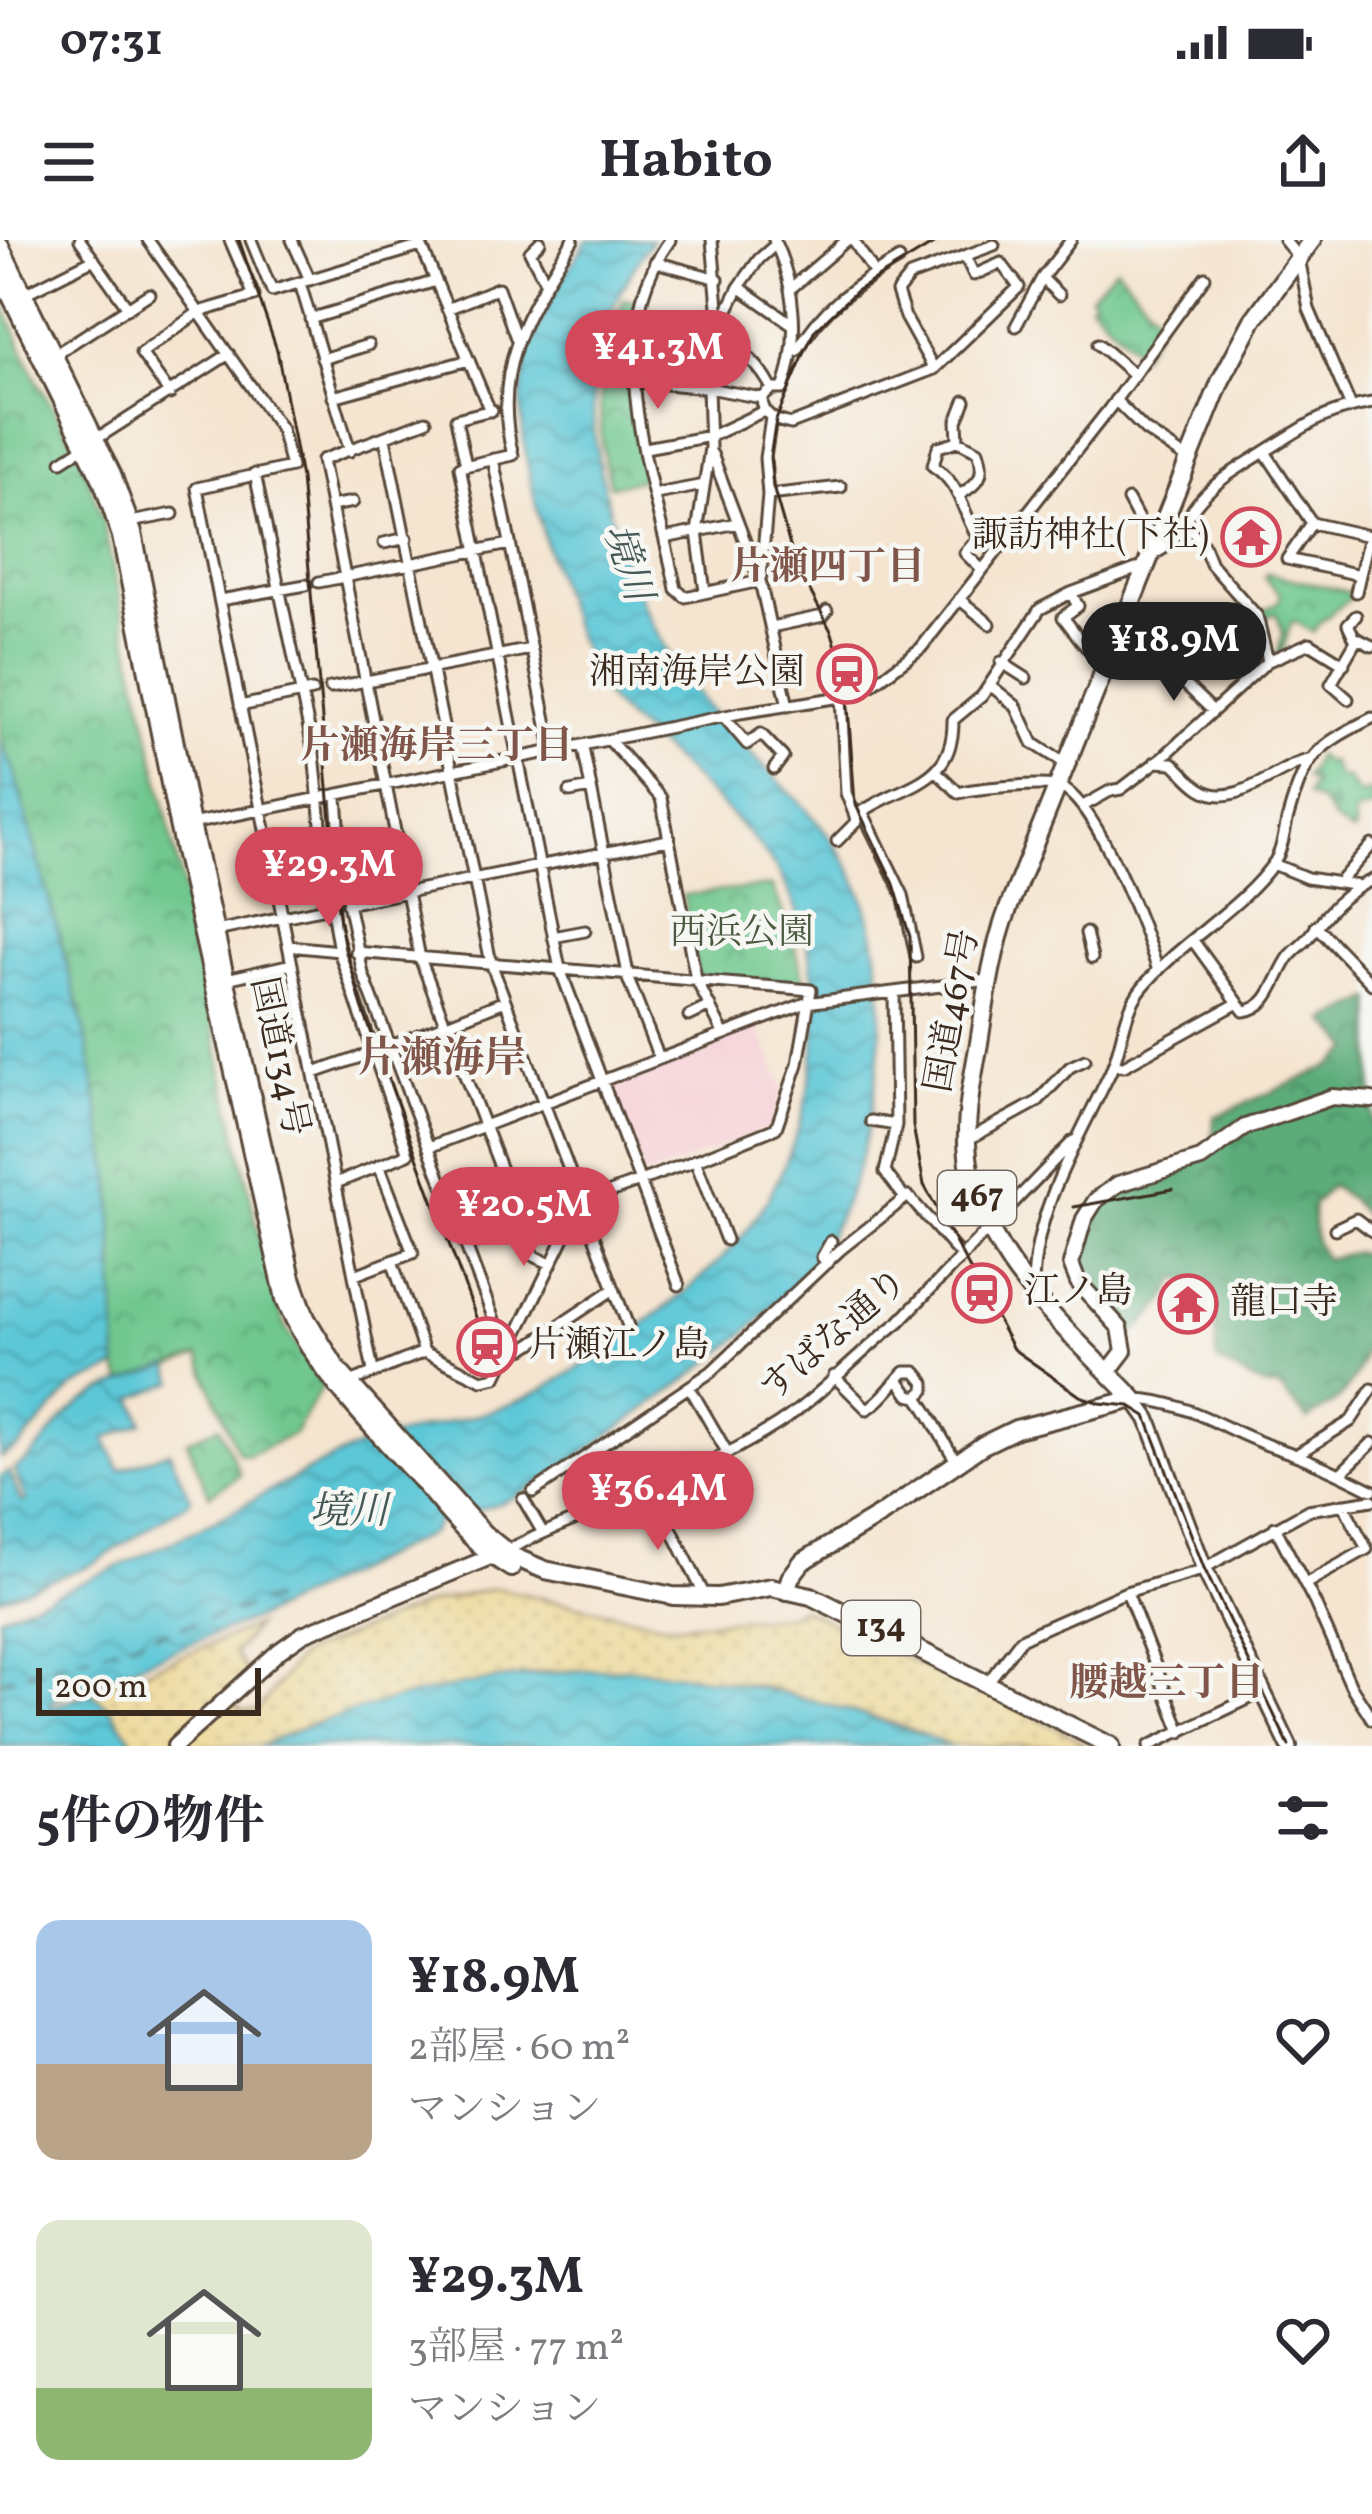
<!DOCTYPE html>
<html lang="ja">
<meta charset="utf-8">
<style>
body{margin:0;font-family:Vollkorn,"Noto Serif JP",serif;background:#f2f2f3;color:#2b2b33;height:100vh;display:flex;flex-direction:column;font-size:45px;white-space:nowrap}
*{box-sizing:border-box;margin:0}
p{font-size:39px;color:#7c7c81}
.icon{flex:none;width:66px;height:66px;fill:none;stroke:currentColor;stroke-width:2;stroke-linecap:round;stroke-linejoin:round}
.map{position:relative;height:1506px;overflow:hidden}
.panel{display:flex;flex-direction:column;background:#fff;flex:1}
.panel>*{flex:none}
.scale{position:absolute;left:36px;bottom:30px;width:225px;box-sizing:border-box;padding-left:12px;border:6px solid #3b2a1e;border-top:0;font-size:33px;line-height:42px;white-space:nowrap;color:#3b2a1e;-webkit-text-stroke:9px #f6f6f2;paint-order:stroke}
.price{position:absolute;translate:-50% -102px;padding:0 27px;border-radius:42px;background:#d1495b;color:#fff;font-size:39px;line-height:78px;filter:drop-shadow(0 3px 6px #0008)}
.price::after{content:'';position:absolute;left:50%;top:72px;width:36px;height:27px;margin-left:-18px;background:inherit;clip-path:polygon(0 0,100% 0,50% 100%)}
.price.on{background:#222;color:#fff}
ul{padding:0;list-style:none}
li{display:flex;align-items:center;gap:36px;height:300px;padding:0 36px}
li span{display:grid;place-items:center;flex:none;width:336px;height:240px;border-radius:24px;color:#555}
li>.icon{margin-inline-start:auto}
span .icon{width:144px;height:144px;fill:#fffc;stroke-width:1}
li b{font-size:51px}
h2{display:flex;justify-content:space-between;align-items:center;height:144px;padding:0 36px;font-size:51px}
.status{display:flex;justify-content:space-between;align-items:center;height:84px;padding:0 60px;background:#fff;direction:ltr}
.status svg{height:33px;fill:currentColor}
header{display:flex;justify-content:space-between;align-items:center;height:156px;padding:0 36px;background:#fff;font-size:54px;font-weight:700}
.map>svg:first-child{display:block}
.built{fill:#f6cfd6}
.forest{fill:url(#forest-crowns);stroke:#4b6b4c;stroke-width:3}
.sand{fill:url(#sand-dots);stroke:#94825e;stroke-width:3}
.cemetery{fill:url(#cemetery-stones);stroke:#557956;stroke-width:3}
.park{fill:url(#park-crowns);stroke:#557956;stroke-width:3}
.water{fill:url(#water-waves);stroke:#4c787a;stroke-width:3}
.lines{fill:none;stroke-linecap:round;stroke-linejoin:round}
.ferry{stroke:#455956;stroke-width:3;stroke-dasharray:15 12;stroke-linecap:butt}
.street-casing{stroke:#574639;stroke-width:15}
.secondary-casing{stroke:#574639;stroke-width:20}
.highway-casing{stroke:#574639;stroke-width:22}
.street{stroke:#fff;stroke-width:9}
.secondary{stroke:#fff;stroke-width:14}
.highway{stroke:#fff;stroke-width:16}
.tram{stroke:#3b2a1e;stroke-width:3}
.rail{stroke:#3b2a1e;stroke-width:3}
.labels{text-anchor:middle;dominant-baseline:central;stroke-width:9;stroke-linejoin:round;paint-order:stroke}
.shield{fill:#f6f6f2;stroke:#73675e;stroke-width:3}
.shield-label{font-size:33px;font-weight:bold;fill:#3b2a1e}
.poi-label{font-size:36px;fill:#3b2a1e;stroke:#f6f6f2;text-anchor:start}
.park-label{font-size:36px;fill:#4b5940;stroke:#f6f6f2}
.street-label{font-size:36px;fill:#3b2a1e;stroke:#f6f6f2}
.water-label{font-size:39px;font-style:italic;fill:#455956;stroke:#f6f6f2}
.neighbourhood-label{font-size:39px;font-weight:bold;fill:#7f5649;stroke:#f6f6f2}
.quarter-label{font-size:42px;font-weight:bold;fill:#7f5649;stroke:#f6f6f2}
</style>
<div class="status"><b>07:31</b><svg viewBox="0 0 49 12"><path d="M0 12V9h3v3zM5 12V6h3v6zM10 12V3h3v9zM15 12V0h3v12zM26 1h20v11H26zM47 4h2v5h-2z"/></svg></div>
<header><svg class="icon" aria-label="menu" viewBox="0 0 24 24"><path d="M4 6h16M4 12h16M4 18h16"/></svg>Habito<svg class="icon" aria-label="share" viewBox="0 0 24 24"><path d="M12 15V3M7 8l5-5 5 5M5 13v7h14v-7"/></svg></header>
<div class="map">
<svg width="1372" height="1506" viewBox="0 0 1372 1506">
<defs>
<pattern id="forest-crowns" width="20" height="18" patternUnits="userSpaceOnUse" patternTransform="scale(3)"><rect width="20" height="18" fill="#5bac7a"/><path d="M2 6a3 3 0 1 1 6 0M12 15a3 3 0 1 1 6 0" fill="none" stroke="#4c8c63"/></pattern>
<pattern id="sand-dots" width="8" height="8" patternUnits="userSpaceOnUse" patternTransform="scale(3)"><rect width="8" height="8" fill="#eeda9e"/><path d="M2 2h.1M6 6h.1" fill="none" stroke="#cdbb88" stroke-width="1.8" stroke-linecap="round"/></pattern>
<pattern id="cemetery-stones" width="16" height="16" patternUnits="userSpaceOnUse" patternTransform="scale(3)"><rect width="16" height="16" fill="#6fc88f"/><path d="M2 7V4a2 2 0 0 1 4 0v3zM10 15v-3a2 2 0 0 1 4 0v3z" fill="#5ca374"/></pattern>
<pattern id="park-crowns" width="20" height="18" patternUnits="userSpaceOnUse" patternTransform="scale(3)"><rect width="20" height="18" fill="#6fc88f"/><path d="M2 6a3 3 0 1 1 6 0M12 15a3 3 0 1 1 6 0" fill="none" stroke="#5ca374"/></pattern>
<pattern id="water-waves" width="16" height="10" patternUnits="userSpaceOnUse" patternTransform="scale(3)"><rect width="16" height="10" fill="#5cc7d7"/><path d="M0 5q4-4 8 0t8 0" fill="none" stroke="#4da2ae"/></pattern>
</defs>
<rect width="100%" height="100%" fill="#f6f6f2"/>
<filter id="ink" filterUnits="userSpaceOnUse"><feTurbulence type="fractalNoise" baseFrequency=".00833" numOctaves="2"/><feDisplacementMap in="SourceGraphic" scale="24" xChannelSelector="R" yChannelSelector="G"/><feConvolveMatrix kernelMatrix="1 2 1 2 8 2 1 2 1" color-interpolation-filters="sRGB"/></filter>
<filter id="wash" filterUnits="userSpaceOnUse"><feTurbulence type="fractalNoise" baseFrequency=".004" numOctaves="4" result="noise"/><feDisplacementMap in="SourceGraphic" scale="48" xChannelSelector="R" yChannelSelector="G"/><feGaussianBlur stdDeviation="2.7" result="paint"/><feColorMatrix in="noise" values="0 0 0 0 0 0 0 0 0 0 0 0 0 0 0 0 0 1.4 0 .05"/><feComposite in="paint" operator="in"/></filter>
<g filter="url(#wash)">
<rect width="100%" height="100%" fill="#f5e4cf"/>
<!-- built -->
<path class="built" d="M757,784L783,848L771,887L643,938L606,841Z"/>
<!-- forest -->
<path class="forest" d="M1372,759V985L1349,958L1330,946L1312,967L1315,1002L1325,1019L1355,1012L1372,1016C1372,1064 1372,1124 1340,1158C1330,1166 1318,1172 1308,1180L1279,1148H1266L1217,1121L1213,1048L1177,1038L1164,1063L1132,1095L1087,1046L1076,1017L1092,973L1121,947L1188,929L1213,903L1214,877L1331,826L1352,809L1326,781Z"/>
<!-- sand -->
<path class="sand" d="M495,1348L671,1385L786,1375L801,1368L951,1440L954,1436L1077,1498L1085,1506H952L893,1483L758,1445L628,1428L542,1432L427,1452L310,1484L260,1506H137L111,1470L91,1452L256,1386L234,1414L255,1444L235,1464L243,1472L257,1471C274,1452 285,1430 303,1414L427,1364Z"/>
<!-- cemetery -->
<path class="cemetery" d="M1317,515L1325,523L1331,522L1339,539L1346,537L1359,555L1372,551V568L1354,573L1356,591L1352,593L1333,580L1322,563L1307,556L1312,541L1305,538Z"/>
<!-- park -->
<path class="park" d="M1116,27L1161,80L1141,114L1090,64L1094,59L1090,55Z
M0,56L36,139L79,212L102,278L259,996L285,1087L323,1145L294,1194L247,1216L238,1213L199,1116L124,1145L118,1132L113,1045L85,790L13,527L0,501Z
M624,59L637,62L632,96L631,175L647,238L610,246C594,184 597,117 624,59Z
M1267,333L1349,352L1353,356L1320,382L1313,393L1295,381L1291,383L1281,416L1277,415L1283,393L1276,373L1261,379L1258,373L1278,363L1281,355L1264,338Z
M772,646L791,691L806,748L698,737L683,655Z
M219,1186L240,1235L209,1255L187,1201Z"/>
<!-- water -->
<path class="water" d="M587,0H652C580,98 582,180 616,292C635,358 664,414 707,467C753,523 816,565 851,630C880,686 885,756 879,816C873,877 858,946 827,998C777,1081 690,1138 613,1192C586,1211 559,1233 531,1249C504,1265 467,1272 437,1282L431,1293L262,1376L78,1447L50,1462L52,1467L91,1452L111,1470L137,1506H0V1376C74,1347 145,1316 216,1280C262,1256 308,1228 357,1208C421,1183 492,1181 552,1144C616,1106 716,1038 757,976C821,877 837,743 782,638C761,598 682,528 646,495C634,485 620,474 610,462C569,407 515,219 522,152C527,94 556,47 587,0Z
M0,501L13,527L85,790L112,943L117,1128L73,1147L20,1206L0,1218Z
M169,1126L175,1142L134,1158L143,1183L105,1199L120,1230L169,1211L191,1260L92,1325L0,1358V1236L9,1232L21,1262L26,1261L14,1229C40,1215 51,1188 74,1169C100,1147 138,1138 169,1126Z
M628,1428C744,1439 844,1465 952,1506H260C378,1454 501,1433 628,1428Z"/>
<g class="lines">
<!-- ferry -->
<path class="ferry" d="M0,1441L285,1356"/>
</g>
</g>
<g filter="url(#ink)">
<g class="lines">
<defs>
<path id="street" d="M80,0L128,68
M148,0L281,189L291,227L197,248L373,1131
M251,0L272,51L421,6
M292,0L310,40
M419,0L490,171
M573,0C528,69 490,130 513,215L460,227L560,729L679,1045
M670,0C597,101 654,240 676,349L685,357L760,341
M712,0L719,78
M774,0C796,46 800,102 783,149H772L762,158C762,176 776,181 791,184L934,129L1019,47L1001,23L974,35L965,16
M853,0L875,34
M1284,0L1299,18L1309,69L1351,167
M540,2L530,12L546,43
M655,22L718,39
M1042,38L1059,55
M300,43L350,211
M739,47L792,84
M790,49L847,0
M24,54L94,19
M447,69L498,48L516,98
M639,73C693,88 745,95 772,149
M310,79L436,41
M1016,86L1042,38L1071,0
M1098,104L1133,134
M797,111C822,67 856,45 899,19
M54,115L149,54
M322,119L368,105
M934,129L905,77L897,52L910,36L994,5
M635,141L708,148L762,158
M170,154L141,113L199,72L254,56L230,0
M333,157L469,120
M1115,160L1145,190L1189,220
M426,181L322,220L420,718L534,1016L551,1024
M385,198L491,723L628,1086
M958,201L957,181L965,161
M645,208L711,196L764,171
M1265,212L1312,283L1369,296L1356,352
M712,214L760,341L788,466
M493,219L553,514
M62,221L229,114
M466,225L456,179L492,170
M255,234L314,513L326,635L339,711L408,914L336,943
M656,254L704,245
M768,255L765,218L771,178
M959,255C980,243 986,235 978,211L958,201L938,207L933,226C961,244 962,272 978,298L965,313L982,330
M1128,260L1144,290L1156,302
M331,266L353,262
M130,282L173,274
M1185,283L1203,304L1211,324L1257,376L1268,421
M1312,283L1287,319L1360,335
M665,298L737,283
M384,303L407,298
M1151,315C1180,304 1182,280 1200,260C1216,241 1240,227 1261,214C1304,188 1319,172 1372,163
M761,336L768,255L841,247
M319,342L510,304
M705,352L697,292L710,208L708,148L716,94L739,47L759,19L776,4
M1071,353L1078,366L1063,377L1086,407
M959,359L990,384
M220,360L306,345
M1356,376L1348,384L1354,397L1372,406
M771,387L823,376L827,371
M1120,392L1173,415L1163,426L1185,444L1229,405L1217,375L1187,396L1173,415
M1001,422L1026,438
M1185,444L1213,471
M990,445L1016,466L1033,503L1066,524
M330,448L531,409
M1348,459L1331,444L1357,399
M240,466L312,451
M724,477L747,504L761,494L783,517L774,529
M611,502L661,558L696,739L723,793
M583,508L628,734
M1155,522L1173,523C1182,531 1190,542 1201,549C1235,571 1277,526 1309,520
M937,532L959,553C973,548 1047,542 1060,547C1096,561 1146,691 1158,731
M570,552L591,548
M337,557L343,639L363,734L507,1114
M1085,565L1110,551L1121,549L1163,517L1268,421L1310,403L1344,424
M862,571L903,655L916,717
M855,577C897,543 954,549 953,480L982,456L1040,369L1071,353L1147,325
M191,584L740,473L841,457L872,445L921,408L1109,169L1205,37
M837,601L857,581L846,553L841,457
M1273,624L1307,638L1359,646
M1341,640L1372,605
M347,664L668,600
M1316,686L1372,744
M216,691L330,667
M1086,693L1092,718
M553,697L585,691
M1194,702L1244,771C1272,768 1275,736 1290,716C1296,709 1304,704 1310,696C1327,672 1344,653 1372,640
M289,706L339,711
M356,712L811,750L798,824L776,888L684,925
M626,734L659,818
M222,740L292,724
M894,752L896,885
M689,776L710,766
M391,806L505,761
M1113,825L1124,826L1238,763
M314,833L372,813
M871,881L896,885L885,932L905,958
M967,900L1037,862L1070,827L1085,820
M429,907L806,763L989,740
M695,920L726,1000
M1335,989L1356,979L1372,991
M466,1006L580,961
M392,1021L424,1112
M827,1023L822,1017L831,1001
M355,1035L413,1013L379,925
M1033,1048C1033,972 1078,900 1110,833C1123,806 1122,773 1142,748C1180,701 1240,671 1275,621C1283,609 1284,591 1288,577C1306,514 1315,507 1372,478
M507,1114L525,1108L614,1049
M834,1136L867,1169C881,1162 893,1143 905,1132H916L925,1143V1150L918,1157L909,1155L898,1139
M348,1143L424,1112L482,1140L496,1137L581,963L680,926
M690,1148L727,1212
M918,1157C933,1178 942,1200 957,1222
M1134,1159C1187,1160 1227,1192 1276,1208C1310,1219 1340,1234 1372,1250
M1299,1213L1351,1181L1372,1149
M1340,1234L1372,1203
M651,1248L705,1356
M533,1252L711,1132L840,1010L908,956L962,1017
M523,1259L543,1293
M1275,1287L1315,1363L1351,1446L1372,1479
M507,1310C596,1266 694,1238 778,1184C822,1155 857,1114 899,1082L1073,901
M1305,1344L1367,1309L1343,1264
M1127,1352L1181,1492
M988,1442L1021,1399L1040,1390L1126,1352L1199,1331L1308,1270L1372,1260
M1149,1506L1263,1452"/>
<path id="secondary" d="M1108,1132L1124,1111L1120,1088L1078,1042L1071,1024L1084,979L1096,960L1118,944L1201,919L1245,887L1332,857L1372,860
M1134,1159L1148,1179L1204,1328L1289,1506
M175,1506L279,1411L303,1394L500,1313"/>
<path id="highway" d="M0,6L112,234L133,293L191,584L292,1038L306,1078L337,1129L483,1293L512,1316L545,1330L673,1356L718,1357L771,1347L811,1356L1111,1506
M0,34L102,240L121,296L178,584L285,1059C314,1130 368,1181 418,1237C447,1270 473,1306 511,1328
M787,1351L790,1338L802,1322L882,1274L983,1205L1016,1189L1134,1159C1064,1085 972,1013 967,904C966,870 973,836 979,803C986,758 992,712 1008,669L1221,140L1253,80L1312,0"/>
</defs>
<!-- street casing -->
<use href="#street" class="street-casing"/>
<!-- secondary casing -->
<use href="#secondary" class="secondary-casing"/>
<!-- highway casing -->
<use href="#highway" class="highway-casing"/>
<!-- street -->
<use href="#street" class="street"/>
<!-- secondary -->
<use href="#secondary" class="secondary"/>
<!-- highway -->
<use href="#highway" class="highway"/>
<!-- tram -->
<path class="tram" d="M940,0L856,51L814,91L776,180L770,217L773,247L794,320L832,393L839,416L848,467L855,563L894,644L910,697L913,886L924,945L1013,1109L1080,1156L1100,1163L1130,1166L1146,1176L1204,1328L1289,1506"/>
<!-- rail -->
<path class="rail" d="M239,0L277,110L301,238L340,685L362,767L480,1088
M1074,967L1173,949"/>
</g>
</g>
<!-- icons -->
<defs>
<symbol id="temple-ring" viewBox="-11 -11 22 22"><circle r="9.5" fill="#f6f6f2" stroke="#d1495b" stroke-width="1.5"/><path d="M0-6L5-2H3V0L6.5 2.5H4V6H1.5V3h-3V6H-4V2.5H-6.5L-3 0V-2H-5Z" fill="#d1495b"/></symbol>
<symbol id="station-ring" viewBox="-11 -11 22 22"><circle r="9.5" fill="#f6f6f2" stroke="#d1495b" stroke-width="1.5"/><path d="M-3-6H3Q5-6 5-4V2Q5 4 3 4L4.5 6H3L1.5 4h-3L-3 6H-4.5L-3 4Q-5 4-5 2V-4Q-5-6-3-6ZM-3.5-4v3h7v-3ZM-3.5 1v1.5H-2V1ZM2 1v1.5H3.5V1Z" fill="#d1495b"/></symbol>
</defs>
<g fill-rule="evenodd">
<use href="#temple-ring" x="1218" y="264" width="66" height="66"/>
<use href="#station-ring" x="814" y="401" width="66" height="66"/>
<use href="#station-ring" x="949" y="1020" width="66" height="66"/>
<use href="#temple-ring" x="1155" y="1031" width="66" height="66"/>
<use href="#station-ring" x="454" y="1074" width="66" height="66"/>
</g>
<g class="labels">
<!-- shield labels -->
<g class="shield">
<rect x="938" y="931" width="78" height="54" rx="9"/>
<rect x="842" y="1361" width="78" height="54" rx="9"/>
</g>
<g class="shield-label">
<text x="977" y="958">467</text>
<text x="881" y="1388">134</text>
</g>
<!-- poi labels -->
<g class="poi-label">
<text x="1209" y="297" text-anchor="end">諏訪神社(下社)</text>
<text x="805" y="434" text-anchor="end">湘南海岸公園</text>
<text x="1024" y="1053">江ノ島</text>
<text x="1230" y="1064">龍口寺</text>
<text x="529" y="1107">片瀬江ノ島</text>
</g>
<!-- park labels -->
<g class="park-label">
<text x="742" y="694">西浜公園</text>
</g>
<!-- street labels -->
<g class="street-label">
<text transform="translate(954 771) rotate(-80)">国道467号</text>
<text transform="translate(278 817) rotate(78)">国道134号</text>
<text transform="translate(835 1096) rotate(-41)">すばな通り</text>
</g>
<!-- water labels -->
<g class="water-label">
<text transform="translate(626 323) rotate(72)">境川</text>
<text x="349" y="1273">境川</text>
</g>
<!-- neighbourhood labels -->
<g class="neighbourhood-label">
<text x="828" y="329">片瀬四丁目</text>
<text x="437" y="508">片瀬海岸三丁目</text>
<text x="1167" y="1445">腰越三丁目</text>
</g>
<!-- quarter labels -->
<g class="quarter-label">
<text x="442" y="820">片瀬海岸</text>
</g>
</g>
</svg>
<div class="scale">200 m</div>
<b class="price" style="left:658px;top:172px">¥41.3M</b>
<b class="price on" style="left:1174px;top:464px">¥18.9M</b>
<b class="price" style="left:329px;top:689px">¥29.3M</b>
<b class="price" style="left:524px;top:1029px">¥20.5M</b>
<b class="price" style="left:658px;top:1313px">¥36.4M</b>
</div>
<section class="panel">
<h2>5件の物件<svg class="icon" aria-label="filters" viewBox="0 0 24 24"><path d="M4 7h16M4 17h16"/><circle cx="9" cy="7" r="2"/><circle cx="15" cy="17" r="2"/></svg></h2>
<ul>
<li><span style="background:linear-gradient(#a9c7e8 60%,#b9a48a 0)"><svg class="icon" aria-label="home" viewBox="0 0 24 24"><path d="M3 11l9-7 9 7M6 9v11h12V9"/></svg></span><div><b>¥18.9M</b><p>2部屋 · 60 m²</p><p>マンション</p></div><svg class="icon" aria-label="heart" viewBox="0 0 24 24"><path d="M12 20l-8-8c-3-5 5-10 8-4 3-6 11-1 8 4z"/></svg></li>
<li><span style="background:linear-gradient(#dfe7d0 70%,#8fb573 0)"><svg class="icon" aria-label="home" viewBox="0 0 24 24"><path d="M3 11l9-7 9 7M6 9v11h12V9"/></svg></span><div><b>¥29.3M</b><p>3部屋 · 77 m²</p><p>マンション</p></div><svg class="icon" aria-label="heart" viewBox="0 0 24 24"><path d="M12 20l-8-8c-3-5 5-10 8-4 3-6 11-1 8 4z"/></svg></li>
</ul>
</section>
